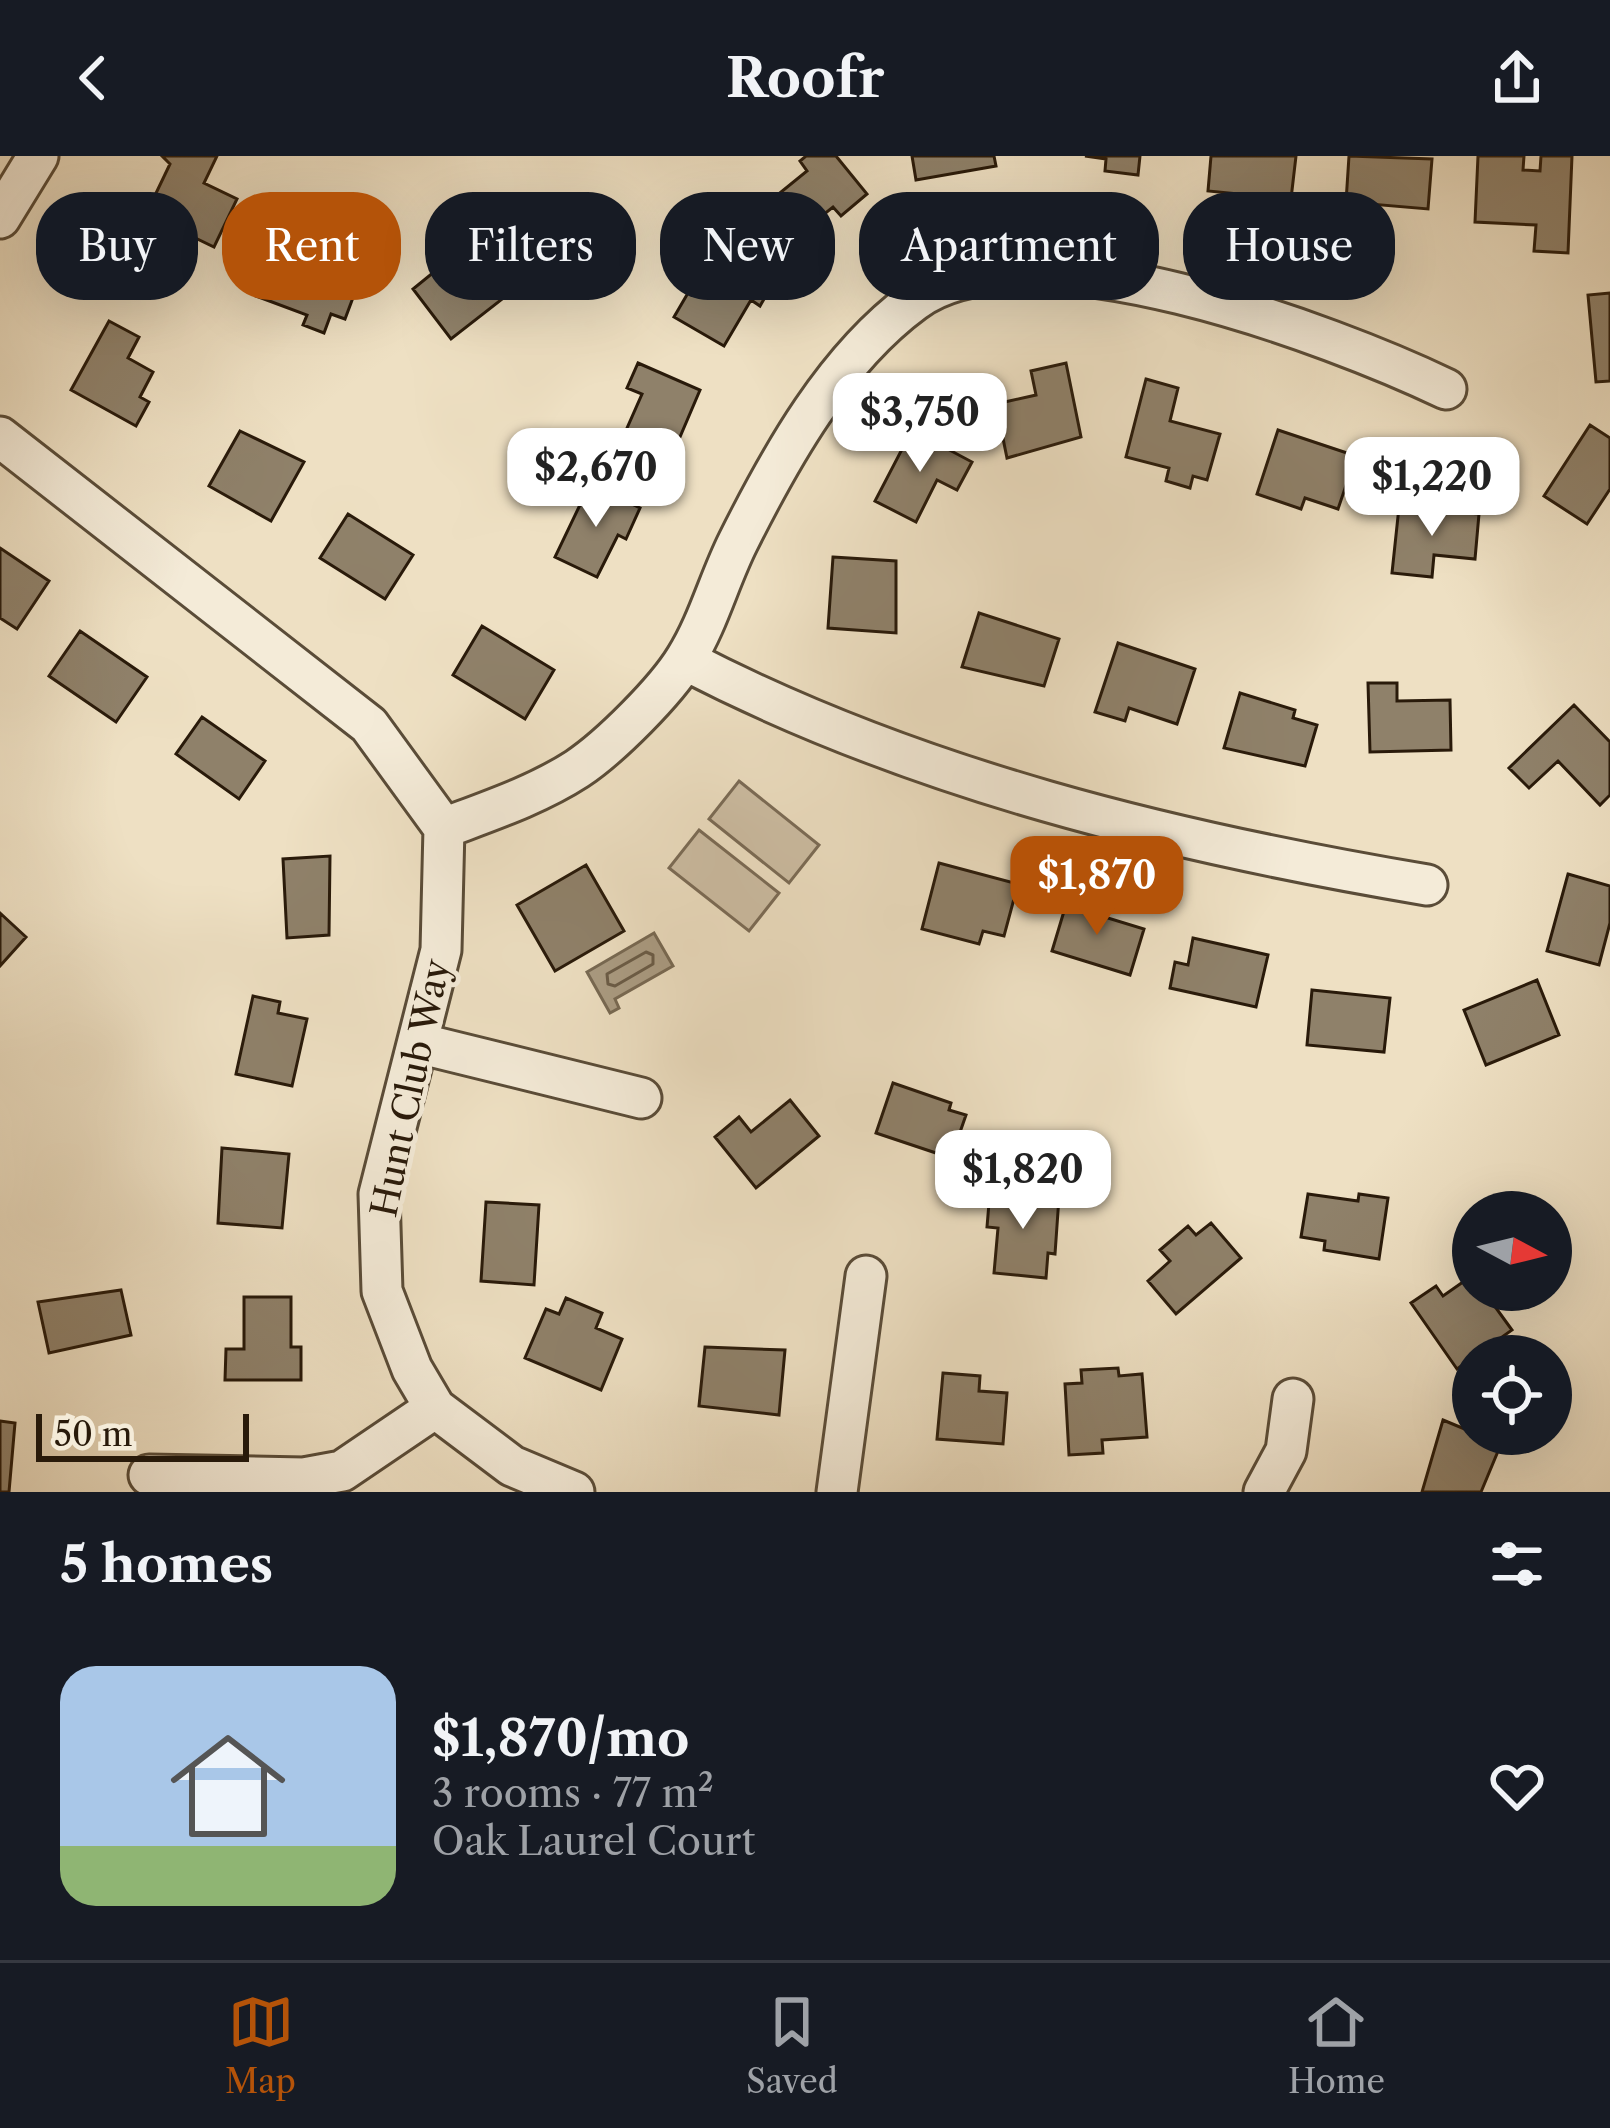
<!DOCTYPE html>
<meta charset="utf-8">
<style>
body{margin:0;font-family:"Libre Caslon Text",serif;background:#242831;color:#f1f3f6;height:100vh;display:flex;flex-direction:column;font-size:45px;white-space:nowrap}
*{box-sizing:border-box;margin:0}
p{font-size:39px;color:#9ea1a6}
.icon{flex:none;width:66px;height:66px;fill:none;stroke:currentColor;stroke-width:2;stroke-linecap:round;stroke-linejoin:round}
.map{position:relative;height:1336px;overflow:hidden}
.panel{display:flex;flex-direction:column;background:#171b24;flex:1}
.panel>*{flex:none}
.top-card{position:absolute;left:36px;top:36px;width:1539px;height:108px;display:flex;gap:24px}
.needle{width:78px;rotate:97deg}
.controls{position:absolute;left:1452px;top:1035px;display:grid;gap:24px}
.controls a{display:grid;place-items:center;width:120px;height:120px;border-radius:50%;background:#171b24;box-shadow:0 12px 48px #0002;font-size:60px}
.scale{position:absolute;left:36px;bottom:30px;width:213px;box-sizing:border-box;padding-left:12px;border:6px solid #291a0a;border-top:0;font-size:33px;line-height:42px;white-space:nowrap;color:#291a0a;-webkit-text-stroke:9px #f4ebd8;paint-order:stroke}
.price{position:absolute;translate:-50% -102px;padding:0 27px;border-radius:24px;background:#fff;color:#222;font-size:39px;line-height:78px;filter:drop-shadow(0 3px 6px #0008)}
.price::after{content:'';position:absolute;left:50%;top:72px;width:36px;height:27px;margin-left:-18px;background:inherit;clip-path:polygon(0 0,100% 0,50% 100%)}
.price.active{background:#b45309;color:#fff}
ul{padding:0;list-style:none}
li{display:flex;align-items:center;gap:36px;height:300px;padding:0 60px}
li span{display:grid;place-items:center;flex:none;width:336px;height:240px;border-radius:36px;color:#555}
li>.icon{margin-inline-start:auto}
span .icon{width:144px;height:144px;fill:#fffc;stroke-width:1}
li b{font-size:51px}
h2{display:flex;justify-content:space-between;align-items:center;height:144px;padding:0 60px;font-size:51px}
.tag{padding:0 42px;border-radius:48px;background:#171b24;box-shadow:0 12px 48px #0002;font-size:42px;line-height:108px}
.tag.active{background:#b45309;color:#fff}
header{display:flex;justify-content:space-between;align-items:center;height:156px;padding:0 60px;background:#171b24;font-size:54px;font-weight:800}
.tabs{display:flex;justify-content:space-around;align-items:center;height:168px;border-top:3px solid #363941;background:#171b24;font-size:33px;color:#9ea1a6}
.tabs a{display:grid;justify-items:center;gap:6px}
.tabs .active{color:#b45309}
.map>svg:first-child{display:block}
.green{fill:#cdbea4;stroke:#7b6c57;stroke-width:3}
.water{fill:#ab9d84;stroke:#776953;stroke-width:3}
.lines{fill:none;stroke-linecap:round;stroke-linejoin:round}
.shore{stroke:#6a5c47;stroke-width:3}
.building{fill:#8f816a;stroke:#291a0a;stroke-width:3}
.minor-casing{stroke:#5a4c38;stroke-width:45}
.minor{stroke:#f4ebd8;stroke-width:39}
.labels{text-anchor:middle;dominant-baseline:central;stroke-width:10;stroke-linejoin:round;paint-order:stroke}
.street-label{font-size:36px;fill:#291a0a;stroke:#f4ebd8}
</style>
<header><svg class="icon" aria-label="back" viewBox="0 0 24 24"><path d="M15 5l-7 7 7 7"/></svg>Roofr<svg class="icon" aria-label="share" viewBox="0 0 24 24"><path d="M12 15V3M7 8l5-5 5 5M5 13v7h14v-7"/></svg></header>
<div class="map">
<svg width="1610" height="1336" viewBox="0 0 1610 1336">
<rect width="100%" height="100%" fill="#eee0c3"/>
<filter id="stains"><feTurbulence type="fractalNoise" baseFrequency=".00167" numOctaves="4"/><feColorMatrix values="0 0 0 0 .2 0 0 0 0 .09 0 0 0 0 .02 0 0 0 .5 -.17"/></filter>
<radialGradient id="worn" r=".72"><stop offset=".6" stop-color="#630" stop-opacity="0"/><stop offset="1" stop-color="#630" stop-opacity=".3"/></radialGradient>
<!-- green -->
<path class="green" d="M739,625L819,689L789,727L709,663Z
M699,674L779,737L749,775L669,712Z"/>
<!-- water -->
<path class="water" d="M654,777L673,810L615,843L619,852L610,857L587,816Z"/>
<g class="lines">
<!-- shore -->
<path class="shore" d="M646,796L653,799V808L615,830L608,828L607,818Z"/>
</g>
<!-- building -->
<path class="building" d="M162,0H217L204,27L237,43L214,91L146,58L170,8Z
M806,0H836L867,38L841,60L833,51L798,79L770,45L807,15L800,5Z
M912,0H994L996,10L916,24Z
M1085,0H1140L1138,19L1105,15L1106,3Z
M1211,0H1296L1291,43L1208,35Z
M1349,0L1432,3L1428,53L1346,46Z
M1478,0H1524L1523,14L1540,15L1541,0H1572L1568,97L1534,95L1536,69L1475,66Z
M463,63L486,94L494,87L524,126L451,183L413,133L450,103L435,84Z
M281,71L353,97L343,126L357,131L345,163L331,158L324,177L303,169L307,159L256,140Z
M716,89L775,124L760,150L751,144L724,190L674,161Z
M1610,137V225L1596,226L1588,139Z
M109,165L139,181L128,202L153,216L140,241L149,246L136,270L71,234Z
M638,207L700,234L668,309L620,288L642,238L627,232Z
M1066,207L1081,281L1007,302L996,248L1036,239L1031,215Z
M1146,223L1178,232L1170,265L1220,278L1207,324L1193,320L1190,332L1166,325L1169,312L1126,301Z
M1590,269L1610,282V333L1587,368L1544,340Z
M912,274L972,306L957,334L937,324L916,366L875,345Z
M1278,274L1356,300L1338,353L1305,342L1301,353L1257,338Z
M240,275L304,306L271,365L209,330Z
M590,328L640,352L626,383L618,379L597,421L555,401Z
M1399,351L1479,358L1475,403L1434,399L1432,421L1392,417Z
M348,358L413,399L385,443L320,402Z
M0,392L49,425L17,473L0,462Z
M833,401L896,405V477L828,472Z
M979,457L1059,483L1044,530L962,511Z
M482,470L554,514L525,563L453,519Z
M80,475L147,521L116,566L49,520Z
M1118,487L1195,513L1177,568L1129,552L1125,565L1095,556Z
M1368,527H1397V545L1450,544L1451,594L1370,596Z
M1240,537L1295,554L1293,562L1317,569L1305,610L1224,592Z
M1574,549L1610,586V639L1600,649L1558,605L1529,632L1509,612Z
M202,561L265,605L239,643L176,598Z
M330,700L329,779L287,782L283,703Z
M939,707L1018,728L1004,780L983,775L979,788L922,773Z
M586,709L624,775L555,815L517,749Z
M1568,718L1610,730V767L1599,809L1547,795Z
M1068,742L1100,752L1098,759L1144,773L1130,819L1052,795Z
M0,757L26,781L0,810Z
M1193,782L1268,799L1256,851L1170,832L1175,806L1188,809Z
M1537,824L1559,879L1486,909L1464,854Z
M1312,834L1390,842L1384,896L1307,889Z
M253,840L280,846L278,857L307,863L292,930L236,918Z
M893,927L951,947L949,954L966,959L951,1002L876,977Z
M790,944L819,980L756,1032L715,981L739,961L751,976Z
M222,992L289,998L282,1072L218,1067Z
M990,1035L1059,1041L1055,1098L1048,1097L1046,1122L994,1117L998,1072L987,1071Z
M1308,1038L1358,1045L1359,1038L1388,1042L1379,1103L1324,1094L1325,1085L1301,1081Z
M486,1046L539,1049L534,1129L481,1125Z
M1211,1067L1241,1102L1176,1158L1148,1125L1170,1105L1160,1094L1188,1070L1196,1079Z
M1473,1119V1134H1483L1512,1174L1457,1213L1411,1147L1436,1130L1443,1140Z
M121,1134L131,1179L49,1197L38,1146Z
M244,1141H291V1191H301V1224H225L226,1193H244Z
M566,1142L602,1157L596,1172L622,1183L601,1234L525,1202L546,1153L559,1158Z
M705,1191L785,1194L779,1259L699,1250Z
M1118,1212L1119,1220L1142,1218L1147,1281L1102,1284L1103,1297L1069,1299L1065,1228L1082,1227L1081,1214Z
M943,1217L980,1220L979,1235L1007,1237L1003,1288L937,1283Z
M1443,1264L1501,1288L1481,1336H1422Z
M0,1265L15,1267L9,1336H0Z"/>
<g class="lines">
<defs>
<path id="minor" d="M0,62L38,0
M0,281L369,569L444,672L441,794L379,1038L382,1135L412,1213L435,1252L512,1310L574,1336
M685,504C916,624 1172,686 1427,729
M444,672C489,655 537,639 577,613C610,591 666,535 686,502C708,467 719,424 738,386C781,300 835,203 914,145C1026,62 1333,179 1446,233
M418,887L641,942
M149,1319L304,1322L342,1315L435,1252
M837,1336L866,1120
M1264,1336L1286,1295L1293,1243"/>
</defs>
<!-- minor casing -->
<use href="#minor" class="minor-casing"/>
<!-- minor -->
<use href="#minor" class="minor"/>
</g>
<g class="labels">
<!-- street labels -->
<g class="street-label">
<text transform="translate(410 932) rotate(-78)">Hunt Club Way</text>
</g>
</g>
<rect width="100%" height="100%" filter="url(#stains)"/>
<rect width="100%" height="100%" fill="url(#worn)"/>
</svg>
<div class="controls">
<a><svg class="needle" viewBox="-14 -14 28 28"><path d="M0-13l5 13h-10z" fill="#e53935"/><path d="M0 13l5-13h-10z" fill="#9ea1a6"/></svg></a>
<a><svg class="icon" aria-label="locate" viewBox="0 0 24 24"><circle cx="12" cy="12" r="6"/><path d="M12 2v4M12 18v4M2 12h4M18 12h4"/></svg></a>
</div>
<div class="scale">50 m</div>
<b class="price" style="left:920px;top:319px">$3,750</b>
<b class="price" style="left:596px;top:374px">$2,670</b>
<b class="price" style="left:1432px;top:383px">$1,220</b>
<b class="price active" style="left:1097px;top:782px">$1,870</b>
<b class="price" style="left:1023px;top:1076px">$1,820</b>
<div class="top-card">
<a class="tag">Buy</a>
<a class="tag active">Rent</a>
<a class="tag">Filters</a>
<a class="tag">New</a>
<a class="tag">Apartment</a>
<a class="tag">House</a>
</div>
</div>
<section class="panel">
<h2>5 homes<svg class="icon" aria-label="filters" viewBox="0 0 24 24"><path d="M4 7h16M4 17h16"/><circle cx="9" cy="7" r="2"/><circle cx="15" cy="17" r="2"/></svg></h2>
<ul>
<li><span style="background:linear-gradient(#a9c7e8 75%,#8fb573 0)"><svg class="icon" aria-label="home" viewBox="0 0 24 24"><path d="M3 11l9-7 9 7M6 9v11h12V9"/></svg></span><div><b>$1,870/mo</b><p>3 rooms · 77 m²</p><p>Oak Laurel Court</p></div><svg class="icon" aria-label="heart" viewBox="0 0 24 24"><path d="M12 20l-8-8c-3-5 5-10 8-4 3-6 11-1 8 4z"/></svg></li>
</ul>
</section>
<nav class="tabs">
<a class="active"><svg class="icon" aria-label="map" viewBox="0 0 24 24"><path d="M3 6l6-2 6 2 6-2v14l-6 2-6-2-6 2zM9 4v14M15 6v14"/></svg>Map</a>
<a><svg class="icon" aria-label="saved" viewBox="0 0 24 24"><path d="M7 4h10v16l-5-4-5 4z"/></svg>Saved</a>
<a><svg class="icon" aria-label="home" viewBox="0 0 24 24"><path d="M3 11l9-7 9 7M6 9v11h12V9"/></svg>Home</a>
</nav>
